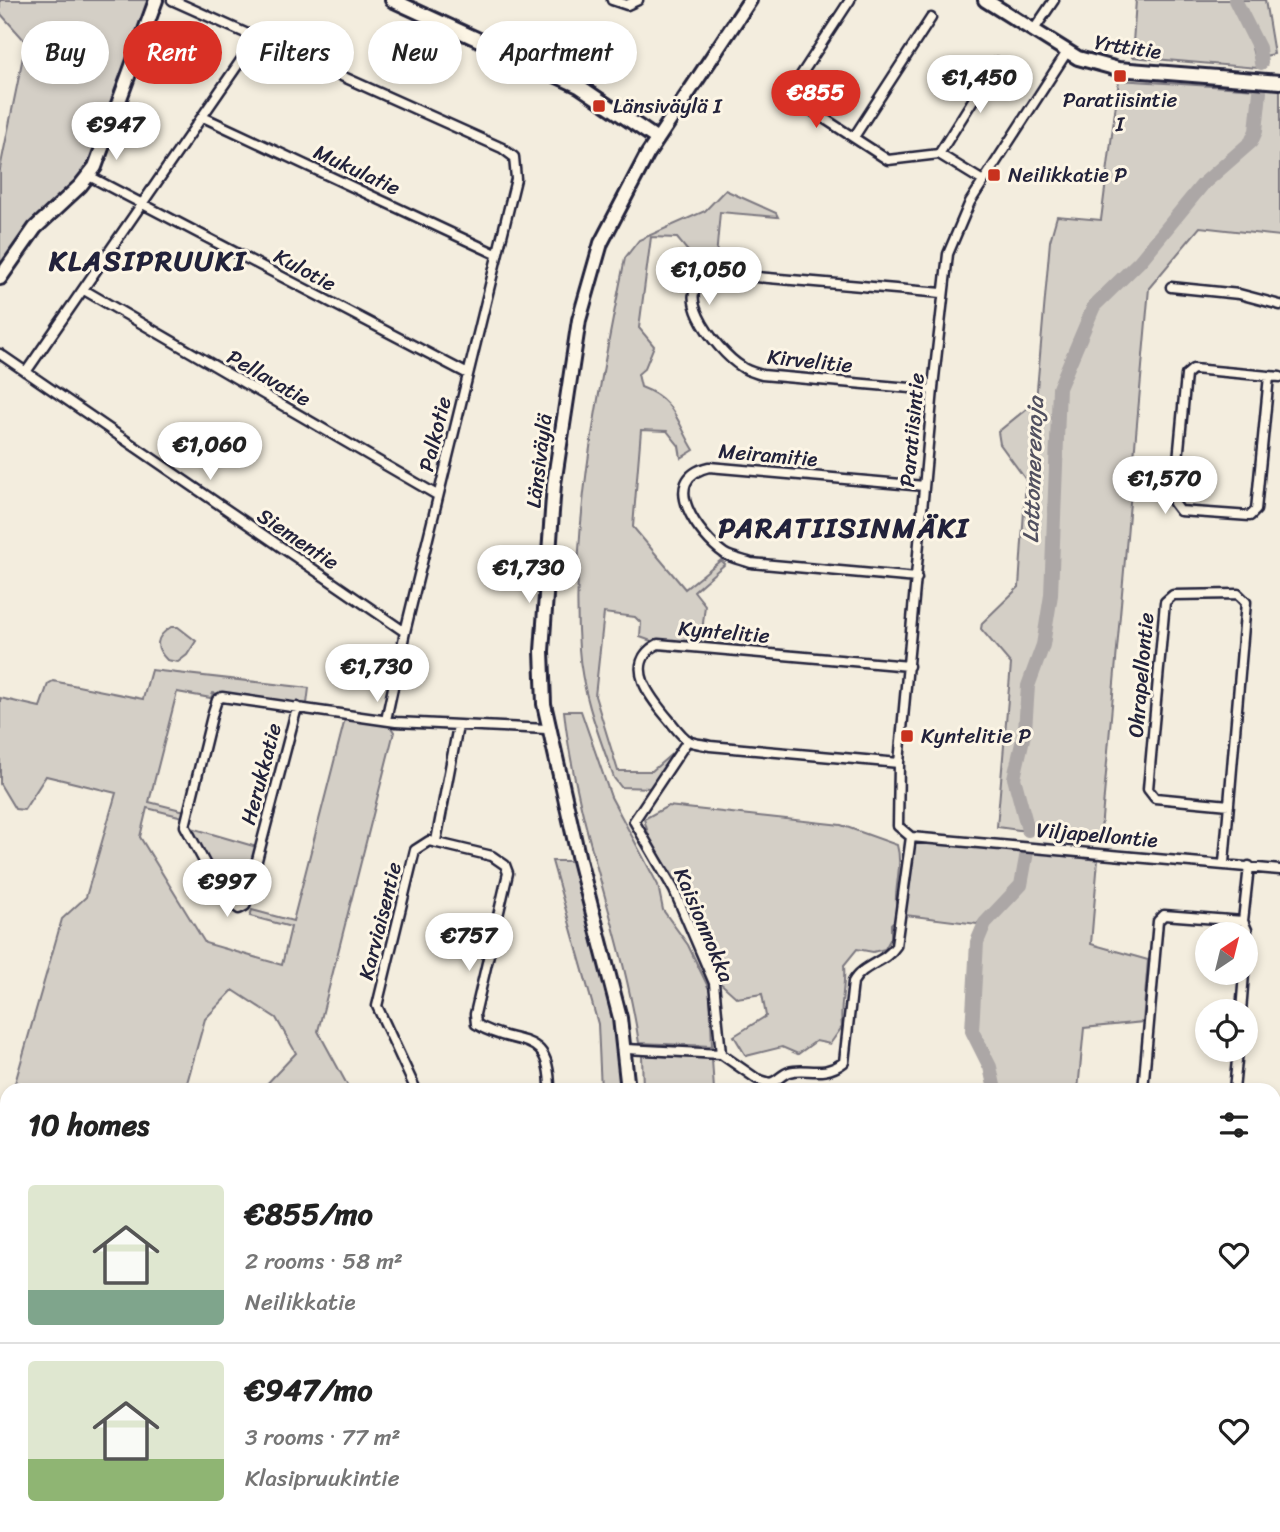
<!DOCTYPE html>
<meta charset="utf-8">
<style>
body{margin:0;font-family:Sriracha,sans-serif;background:#f6f6f6;color:#222;height:100vh;display:flex;flex-direction:column;font-size:26px;white-space:nowrap}
*{box-sizing:border-box;margin:0}
p{font-size:23px;color:#767676}
.icon{flex:none;width:38px;height:38px;fill:none;stroke:currentColor;stroke-width:2;stroke-linecap:round;stroke-linejoin:round}
.map{position:relative;flex:1;overflow:hidden}
.details{position:absolute;left:0px;top:1083px;width:1281px;height:450px;display:flex;flex-direction:column;background:#fff;border-radius:21px 21px 0 0;box-shadow:0 4px 10px #0003}
.details>*{flex:none}
.guide{position:absolute;left:21px;top:21px;width:700px;height:63px;display:flex;gap:14px}
.needle{width:46px;rotate:35deg}
.tools{position:absolute;left:1195px;top:922px;display:grid;gap:14px}
.tools a{display:grid;place-items:center;width:63px;height:63px;border-radius:50%;background:#fff;box-shadow:0 4px 10px #0003;font-size:35px}
.price{position:absolute;translate:-50% -60px;padding:0 16px;border-radius:24px;background:#fff;color:#222;font-size:23px;line-height:46px;filter:drop-shadow(0 2px 4px #0008)}
.price::after{content:'';position:absolute;left:50%;top:42px;width:21px;height:16px;margin-left:-10px;background:inherit;clip-path:polygon(0 0,100% 0,50% 100%)}
.price.current{background:#d93025;color:#fff}
ul{padding:0;list-style:none}
li{display:flex;align-items:center;gap:21px;height:175px;padding:0 28px}
li+li{border-top:2px solid #e0e0e0}
li span{display:grid;place-items:center;flex:none;width:196px;height:140px;border-radius:7px;color:#555}
li>.icon{margin-inline-start:auto}
span .icon{width:84px;height:84px;fill:#fffc;stroke-width:1}
li b{font-size:30px}
h2{display:flex;justify-content:space-between;align-items:center;height:84px;padding:0 28px;font-size:30px}
.tag{padding:0 24px;border-radius:32px;background:#fff;box-shadow:0 4px 10px #0003;font-size:24px;line-height:63px}
.tag.current{background:#d93025;color:#fff}
.map>svg:first-child{display:block}
.green{fill:#d4cfc6;stroke:#7b7880;stroke-width:2}
.lines{fill:none;stroke-linecap:round;stroke-linejoin:round}
.stream{stroke:#75727b;stroke-width:2.5}
.river{stroke:#aca7a6;stroke-width:14}
.street-casing{stroke:#22223b;stroke-width:13}
.secondary-casing{stroke:#22223b;stroke-width:18}
.street{stroke:#fcf5e5;stroke-width:8}
.secondary{stroke:#fcf5e5;stroke-width:12}
.poi-dot{fill:#c8321e;stroke:#fcf5e5;stroke-width:2.5}
.labels{text-anchor:middle;dominant-baseline:central;stroke-width:6;stroke-linejoin:round;paint-order:stroke}
.street-label{font-size:21px;fill:#22223b;stroke:#fcf5e5}
.poi-label{font-size:21px;fill:#22223b;stroke:#fcf5e5;text-anchor:start}
.water-label{font-size:23px;font-style:italic;fill:#525160;stroke:#fcf5e5}
.district-label{font-size:28px;font-weight:bold;letter-spacing:2px;fill:#22223b;stroke:#fcf5e5}
</style>
<div class="map">
<svg width="1280" height="1532" viewBox="0 0 1280 1532">
<rect width="100%" height="100%" fill="#f3edde"/>
<filter id="ink" filterUnits="userSpaceOnUse"><feTurbulence type="fractalNoise" baseFrequency=".0143" numOctaves="2"/><feDisplacementMap in="SourceGraphic" scale="14" xChannelSelector="R" yChannelSelector="G"/><feConvolveMatrix kernelMatrix="1 2 1 2 8 2 1 2 1" color-interpolation-filters="sRGB"/></filter>
<g filter="url(#ink)">
<!-- green -->
<path class="green" d="M0,0H150L97,151L83,176L26,231L0,269V169L26,42L0,13Z
M1136,0H1232L1248,32L1257,68L1132,57Z
M1239,0H1265L1274,54L1265,56Z
M1119,80L1258,89V108L1262,89L1280,88V236L1200,227L1149,288L1100,841L997,827L1011,664L981,629L982,623L1019,587L1026,480L1000,444L998,432L1036,401L1050,241L1057,216L1101,220Z
M725,190L776,213L778,217L720,212L715,269C699,268 687,250 677,238L651,237L639,328L654,346L645,368L638,374L641,387C676,400 676,421 694,450L681,458L679,446L667,431L641,430L633,527L685,589L721,560L725,564L694,591L705,605L701,642H654L640,637L641,623L635,617L604,613L595,696L618,771H652L682,745L653,788L621,787L614,778C599,736 582,694 579,649C570,519 600,385 625,258L639,240L705,211Z
M171,627H178L196,641L187,655L178,662L167,660C154,647 155,637 171,627Z
M151,670L309,688L307,704L213,693L211,698L177,692L149,802L185,811L183,817L147,808L140,837L205,943L282,965L291,927L250,916L252,910L293,921L345,719L390,726L394,732L318,1031L350,1090H261L296,1053L276,1018L233,990L205,1019L185,1090H13L62,919L86,897L116,793L46,776L24,810L15,809L0,784V698L40,707L48,684L53,681L143,699Z
M564,711H581L611,797L658,885L663,910L688,945L710,991L712,1046L639,1043C622,930 576,825 564,711Z
M668,806L841,825L897,845C904,869 891,893 898,917L891,924V938L885,949L873,952L857,949L844,965C846,987 839,1006 842,1027L830,1044L816,1041L798,1054L782,1047L746,1056L734,1036L766,1016L762,994L737,998L717,980L686,896L650,840L644,819Z
M185,826L260,848L245,906L228,903Z
M918,841L1022,851L1017,883L977,924L905,915L912,847Z
M1031,852L1098,860L1091,944L1148,960L1143,1022L1084,1028L1078,1090H999L994,1070L976,1035L974,1019L979,951L985,929L1024,885Z
M552,861H572L613,1005L623,1090H601L598,1024Z
M642,1055L712,1059L714,1090H643Z
M7,1110V1520H0V1132Z
M1274,1355L1280,1360V1532H1213V1526H1274Z
M153,1526H594L593,1531L570,1532H151Z"/>
<g class="lines">
<!-- stream -->
<path class="stream" d="M769,1532L771,1526"/>
<!-- river -->
<path class="river" d="M1235,0L1259,48L1261,63
M1028,830L1014,778L1025,730L1028,686L1043,645L1051,595L1059,388L1094,306L1140,261L1203,184L1251,142L1256,131L1260,92
M995,1090L990,1067L972,1031L977,942L985,923L1021,885L1027,852
M1207,1526L1208,1532"/>
<defs>
<path id="street" d="M172,0L502,148L514,157L516,179L405,632L386,720
M612,0L627,5L638,0
M850,0L788,95L888,160L939,154L983,181
M1033,31L1054,0
M1067,52L970,202L948,254L934,378L899,763L898,826L911,837L1280,870
M203,117L496,254
M854,137L931,18
M939,154L997,62
M89,176L468,374
M1171,287L1239,294L1280,305
M84,290L437,495
M0,354L405,632
M26,372L257,37
M1269,376L1256,510L1250,516L1180,511L1174,503L1186,375L1193,369L1280,377
M933,390L762,375C756,373 747,371 742,367C716,351 660,280 721,274L942,293
M917,578L751,563C743,560 732,558 725,554C699,536 657,479 709,467L924,486
M297,707L245,906L239,909L223,897L185,826L213,712L217,700L222,697L396,722L547,729
M688,740L634,821L674,890L714,983L721,1054L757,1079L770,1083C778,1081 782,1074 789,1072C806,1066 822,1079 844,1062L853,982C863,964 885,963 896,946L911,837
M899,763L710,746C704,744 695,744 689,741C682,737 675,727 670,721C652,700 621,664 658,644L909,666
M436,841L458,726
M1224,863L1246,602L1238,594L1173,595L1165,602L1148,789L1155,798L1229,805
M1243,921L1247,930L1246,948
M1241,1012L1244,973
M626,1049L721,1054
M416,1090L377,1006L415,850L429,841L492,856L505,865L508,873L475,1014L476,1024C516,1049 550,1026 550,1090
M1143,1090L1158,921L1164,915L1243,921L1249,866
M1234,1090L1238,1050
M1274,1147H1280
M141,1532L143,1526"/>
<path id="secondary" d="M392,0L579,86L657,139
M985,0L1078,58L1118,69L1280,82
M0,278L35,228L80,186L95,167L156,0
M628,1090L620,1018L579,860L544,704L542,651L554,484L579,320L601,243L647,155L750,0
M795,1526L800,1532"/>
</defs>
<!-- street casing -->
<use href="#street" class="street-casing"/>
<!-- secondary casing -->
<use href="#secondary" class="secondary-casing"/>
<!-- street -->
<use href="#street" class="street"/>
<!-- secondary -->
<use href="#secondary" class="secondary"/>
</g>
</g>
<!-- markers -->
<g class="poi-dot">
<rect x="1113" y="69" width="14" height="14" rx="3.5"/>
<rect x="592" y="99" width="14" height="14" rx="3.5"/>
<rect x="987" y="168" width="14" height="14" rx="3.5"/>
<rect x="900" y="729" width="14" height="14" rx="3.5"/>
</g>
<g class="labels">
<!-- street labels -->
<g class="street-label">
<text transform="translate(1128 47) rotate(9)">Yrttitie</text>
<text transform="translate(357 170) rotate(25)">Mukulatie</text>
<text transform="translate(305 270) rotate(28)">Kulotie</text>
<text transform="translate(810 361) rotate(6)">Kirvelitie</text>
<text transform="translate(269 378) rotate(30)">Pellavatie</text>
<text transform="translate(912 430) rotate(-85)">Paratiisintie</text>
<text transform="translate(435 434) rotate(-76)">Palkotie</text>
<text transform="translate(768 455) rotate(5)">Meiramitie</text>
<text transform="translate(539 461) rotate(-83)">Länsiväylä</text>
<text transform="translate(298 539) rotate(34)">Siementie</text>
<text transform="translate(724 632) rotate(5)">Kyntelitie</text>
<text transform="translate(1141 675) rotate(-85)">Ohrapellontie</text>
<text transform="translate(261 774) rotate(-75)">Herukkatie</text>
<text transform="translate(1097 835) rotate(5)">Viljapellontie</text>
<text transform="translate(380 921) rotate(-76)">Karviaisentie</text>
<text transform="translate(704 925) rotate(67)">Kaisionnokka</text>
</g>
<!-- poi labels -->
<g class="poi-label">
<text x="1120" y="100" text-anchor="middle">Paratiisintie<tspan x="1120" dy="24">I</tspan></text>
<text x="613" y="106">Länsiväylä I</text>
<text x="1008" y="175">Neilikkatie P</text>
<text x="921" y="736">Kyntelitie P</text>
</g>
<!-- water labels -->
<g class="water-label">
<text transform="translate(1033 470) rotate(-88)">Lattomerenoja</text>
</g>
<!-- district labels -->
<g class="district-label">
<text x="148" y="260">KLASIPRUUKI</text>
<text x="844" y="527">PARATIISINMÄKI</text>
</g>
</g>
</svg>
<div class="tools">
<a><svg class="needle" viewBox="-14 -14 28 28"><path d="M0-13l5 13h-10z" fill="#e53935"/><path d="M0 13l5-13h-10z" fill="#767676"/></svg></a>
<a><svg class="icon" aria-label="locate" viewBox="0 0 24 24"><circle cx="12" cy="12" r="6"/><path d="M12 2v4M12 18v4M2 12h4M18 12h4"/></svg></a>
</div>
<b class="price" style="left:980px;top:115px">€1,450</b>
<b class="price current" style="left:816px;top:130px">€855</b>
<b class="price" style="left:116px;top:162px">€947</b>
<b class="price" style="left:709px;top:307px">€1,050</b>
<b class="price" style="left:210px;top:482px">€1,060</b>
<b class="price" style="left:1165px;top:516px">€1,570</b>
<b class="price" style="left:529px;top:605px">€1,730</b>
<b class="price" style="left:377px;top:704px">€1,730</b>
<b class="price" style="left:227px;top:919px">€997</b>
<b class="price" style="left:469px;top:973px">€757</b>
<div class="guide">
<a class="tag">Buy</a>
<a class="tag current">Rent</a>
<a class="tag">Filters</a>
<a class="tag">New</a>
<a class="tag">Apartment</a>
</div>
<section class="details">
<h2>10 homes<svg class="icon" aria-label="filters" viewBox="0 0 24 24"><path d="M4 7h16M4 17h16"/><circle cx="9" cy="7" r="2"/><circle cx="15" cy="17" r="2"/></svg></h2>
<ul>
<li><span style="background:linear-gradient(#dfe7d0 75%,#7fa58c 0)"><svg class="icon" aria-label="home" viewBox="0 0 24 24"><path d="M3 11l9-7 9 7M6 9v11h12V9"/></svg></span><div><b>€855/mo</b><p>2 rooms · 58 m²</p><p>Neilikkatie</p></div><svg class="icon" aria-label="heart" viewBox="0 0 24 24"><path d="M12 20l-8-8c-3-5 5-10 8-4 3-6 11-1 8 4z"/></svg></li>
<li><span style="background:linear-gradient(#dfe7d0 70%,#8fb573 0)"><svg class="icon" aria-label="home" viewBox="0 0 24 24"><path d="M3 11l9-7 9 7M6 9v11h12V9"/></svg></span><div><b>€947/mo</b><p>3 rooms · 77 m²</p><p>Klasipruukintie</p></div><svg class="icon" aria-label="heart" viewBox="0 0 24 24"><path d="M12 20l-8-8c-3-5 5-10 8-4 3-6 11-1 8 4z"/></svg></li>
</ul>
</section>
</div>
